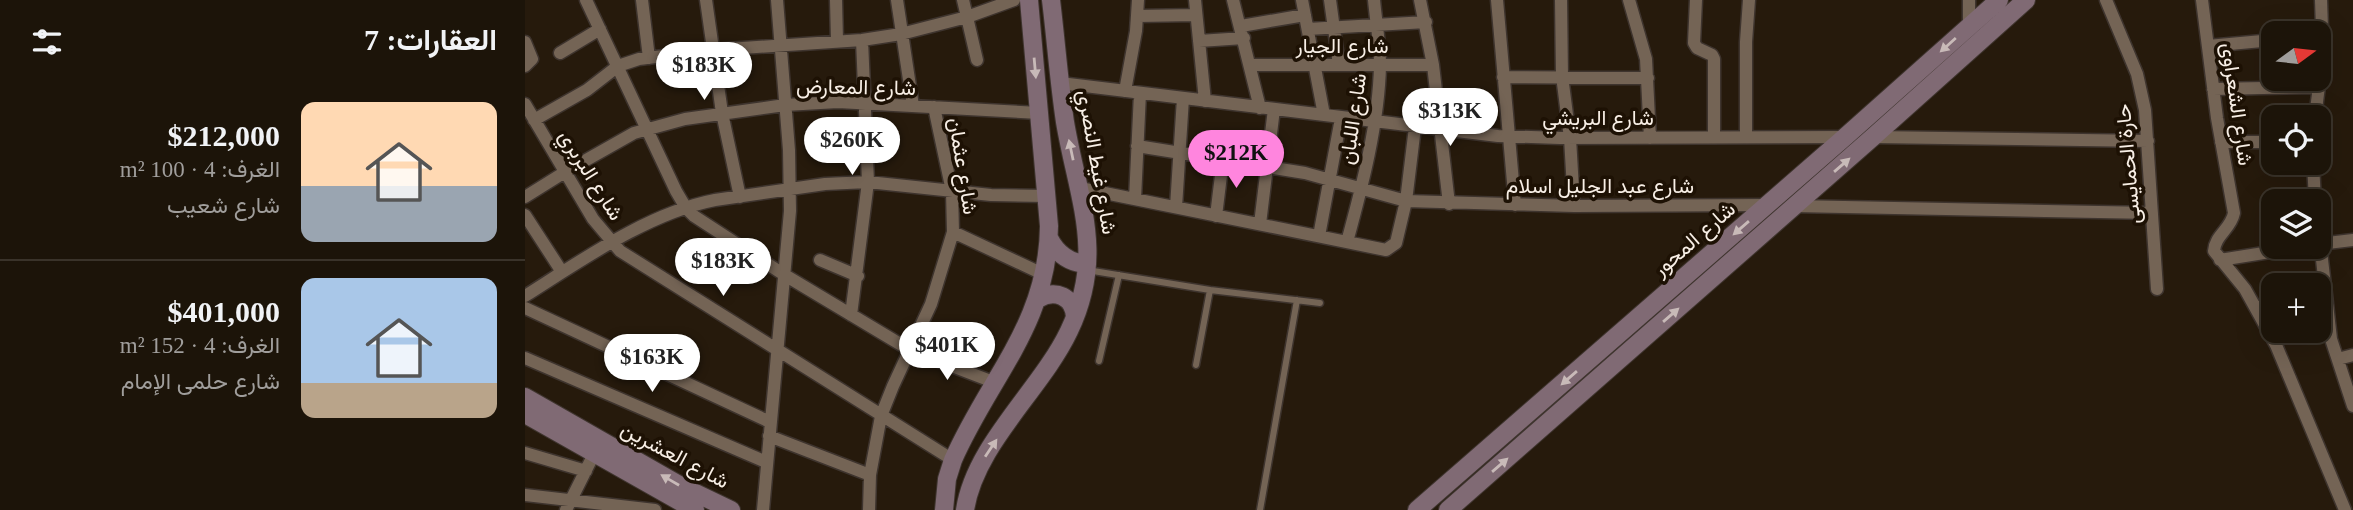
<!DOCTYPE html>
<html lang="ar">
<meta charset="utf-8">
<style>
body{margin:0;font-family:"Times New Roman",Vazirmatn,serif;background:#292117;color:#f1f3f6;direction:rtl;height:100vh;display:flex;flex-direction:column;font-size:26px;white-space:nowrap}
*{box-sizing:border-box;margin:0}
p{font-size:23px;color:#a09e9c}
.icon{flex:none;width:38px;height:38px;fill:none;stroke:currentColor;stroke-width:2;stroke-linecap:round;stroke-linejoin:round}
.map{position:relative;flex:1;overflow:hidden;direction:ltr}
.sheet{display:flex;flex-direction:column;background:#1c1409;width:525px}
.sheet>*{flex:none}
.needle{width:46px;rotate:75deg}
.tools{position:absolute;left:1736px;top:21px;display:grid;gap:14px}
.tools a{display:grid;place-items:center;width:70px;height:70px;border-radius:14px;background:#1c1409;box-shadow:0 7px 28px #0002,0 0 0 2px #3a332a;font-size:35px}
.price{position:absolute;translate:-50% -60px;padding:0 16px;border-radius:24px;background:#fff;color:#222;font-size:23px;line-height:46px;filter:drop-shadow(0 2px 4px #0008)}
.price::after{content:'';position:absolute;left:50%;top:42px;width:21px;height:16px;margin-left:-10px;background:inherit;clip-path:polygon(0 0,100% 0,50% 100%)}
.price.current{background:#ff85de;color:#111}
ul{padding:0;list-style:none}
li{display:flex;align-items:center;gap:21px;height:175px;padding:0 28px}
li+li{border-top:2px solid #3a332a}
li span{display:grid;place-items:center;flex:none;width:196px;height:140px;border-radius:14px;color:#555}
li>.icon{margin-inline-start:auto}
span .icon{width:84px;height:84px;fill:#fffc;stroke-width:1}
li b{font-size:30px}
h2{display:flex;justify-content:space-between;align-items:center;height:84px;padding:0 28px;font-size:30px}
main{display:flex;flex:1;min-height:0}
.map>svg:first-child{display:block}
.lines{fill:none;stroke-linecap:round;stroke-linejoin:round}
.service-casing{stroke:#3e342e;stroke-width:9}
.minor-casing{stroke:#3e342e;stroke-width:15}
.secondary-casing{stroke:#3e342e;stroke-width:20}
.service{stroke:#746455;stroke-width:6}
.minor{stroke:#746455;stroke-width:12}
.secondary{stroke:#806a74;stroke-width:18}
.oneway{fill:#c8bab8}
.labels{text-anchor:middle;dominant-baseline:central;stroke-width:7;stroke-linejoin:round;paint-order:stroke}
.street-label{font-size:21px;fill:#f8efe6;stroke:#1d1104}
</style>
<main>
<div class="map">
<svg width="1828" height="510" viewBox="0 0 1828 510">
<rect width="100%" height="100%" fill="#261a0c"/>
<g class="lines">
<defs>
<path id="service" d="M562,270L685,290L795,303
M574,361L594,275
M671,365L685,290
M735,510L772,300"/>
<path id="minor" d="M61,0L151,191L161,208L169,216L258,274L385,350L471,383
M117,0L124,58
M181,0L197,113L215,197
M311,0L312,40
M372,0L388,106
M438,0L452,60
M670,0L680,101
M708,0L735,108
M777,0L799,115
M805,0L814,65
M895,0L908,65L924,204
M972,0L990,205
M1036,0L1037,76L1045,138L1049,206
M1104,0L1121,59L1125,138
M1171,0L1169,43L1172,48L1187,55L1189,59V137
M1581,0L1612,74L1620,110L1632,289
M1677,0L1692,118L1709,213C1706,229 1690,235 1689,251L1720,289L1751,345L1820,510
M613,16L671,15
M716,26L780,15
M1444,27V0
M783,29L901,22
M674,41L719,38
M0,42L7,59L0,66
M1683,46L1748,40
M35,53L75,29
M725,65H908
M978,77L1123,78
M535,83L973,136L1035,138L1320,137
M1688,89L1794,87
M600,91L611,31L613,0
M0,104L68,219L95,251L428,460
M1790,117L1798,56L1796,0
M9,120L62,90L93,66L114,59L188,50L337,40L376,34L442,17L489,0
M1221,137V42L1224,0
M1348,137L1623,141
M1696,142H1748
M612,146L780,173L881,201L1049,206L1243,205
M1788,163L1790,201
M555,188L861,250L871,243L881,201L890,127
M0,197L40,172L109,133L160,119L260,105L313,102L514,113
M610,199L615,93
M1268,206L1627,213
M651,207L658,98
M0,215L37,272
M691,216L698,159
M735,224L749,109
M428,232L520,275
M1794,233L1806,339L1828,406
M794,236L816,118
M822,242C837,187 854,122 855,65C855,44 851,21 849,0
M1794,244L1828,240
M295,260L333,276
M1695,260L1776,247
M0,296C57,260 123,213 190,200L300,184L343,182L466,195L521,196
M0,308L245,422
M1732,308L1748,306
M326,315L343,182L337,40
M0,358L241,462
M1813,359L1828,355
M244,436L345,475
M0,453L61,471
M0,495L130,510
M41,510L69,454
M238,510L265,211L264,150L252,0
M344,510L345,475L356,416L368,386L406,304L428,232L427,191L409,107"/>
<path id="secondary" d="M524,238C532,254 544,263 562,264
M513,299C530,288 549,297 550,317
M0,397L156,486L206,510
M0,414L170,510
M419,510L422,479L428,460C465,376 523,324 524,226L504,0
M440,510C450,444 516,390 544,331C581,254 553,199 540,122C534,82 531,41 526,0
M892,510L1320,137L1474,0
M923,510L1348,137L1501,0"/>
</defs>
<!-- service casing -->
<use href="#service" class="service-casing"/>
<!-- minor casing -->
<use href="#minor" class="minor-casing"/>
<!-- secondary casing -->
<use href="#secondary" class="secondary-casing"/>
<!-- service -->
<use href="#service" class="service"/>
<!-- minor -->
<use href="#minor" class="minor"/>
<!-- secondary -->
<use href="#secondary" class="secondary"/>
</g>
<!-- one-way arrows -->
<defs><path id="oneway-solid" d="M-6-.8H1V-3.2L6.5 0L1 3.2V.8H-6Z" transform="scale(1.75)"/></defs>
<g class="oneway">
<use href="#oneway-solid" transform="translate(1423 45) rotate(138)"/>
<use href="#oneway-solid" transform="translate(510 68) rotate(85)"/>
<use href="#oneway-solid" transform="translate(546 150) rotate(-102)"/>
<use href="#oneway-solid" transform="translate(1317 165) rotate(-41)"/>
<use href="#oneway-solid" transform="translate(1216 228) rotate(139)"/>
<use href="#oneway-solid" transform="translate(1146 315) rotate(-41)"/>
<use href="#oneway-solid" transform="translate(1044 378) rotate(139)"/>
<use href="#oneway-solid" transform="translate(466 448) rotate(-56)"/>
<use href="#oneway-solid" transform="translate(975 465) rotate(-41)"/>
<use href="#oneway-solid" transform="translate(145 480) rotate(-150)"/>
</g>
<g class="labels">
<!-- street labels -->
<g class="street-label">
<text x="817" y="46">شارع الجيار</text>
<text transform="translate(331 87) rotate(1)">شارع المعارض</text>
<text transform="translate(1712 104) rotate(82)">شارع الشعراوى</text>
<text x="1073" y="118">شارع البريشي</text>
<text transform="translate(828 119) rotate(-82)">شارع اللبان</text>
<text transform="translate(572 162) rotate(80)">شارع غيط النصري</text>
<text transform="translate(1603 164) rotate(-95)">حارة الحمايسى</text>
<text transform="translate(438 166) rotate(81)">شارع عثمان</text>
<text transform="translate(66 175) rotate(58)">شارع البربري</text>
<text x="1075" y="186">شارع عبد الجليل اسلام</text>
<text transform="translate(1169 239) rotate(-41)">شارع المحور</text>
<text transform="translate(150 455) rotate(28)">شارع العشرين</text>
</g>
</g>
</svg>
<div class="tools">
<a><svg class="needle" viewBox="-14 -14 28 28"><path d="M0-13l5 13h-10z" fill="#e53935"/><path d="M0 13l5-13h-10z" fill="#a09e9c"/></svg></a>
<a><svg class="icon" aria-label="locate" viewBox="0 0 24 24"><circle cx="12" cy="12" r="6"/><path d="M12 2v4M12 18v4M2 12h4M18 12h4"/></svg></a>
<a><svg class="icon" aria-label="layers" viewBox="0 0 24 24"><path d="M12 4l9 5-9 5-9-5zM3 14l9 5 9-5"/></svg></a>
<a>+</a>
</div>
<b class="price" style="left:179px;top:102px">$183K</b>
<b class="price" style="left:925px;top:148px">$313K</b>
<b class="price" style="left:327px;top:177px">$260K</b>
<b class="price current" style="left:711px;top:190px">$212K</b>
<b class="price" style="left:198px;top:298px">$183K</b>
<b class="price" style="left:422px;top:382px">$401K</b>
<b class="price" style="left:127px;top:394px">$163K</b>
</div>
<section class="sheet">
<h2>العقارات: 7<svg class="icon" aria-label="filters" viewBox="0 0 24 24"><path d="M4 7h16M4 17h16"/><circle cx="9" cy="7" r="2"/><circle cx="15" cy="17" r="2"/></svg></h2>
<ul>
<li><span style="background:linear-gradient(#ffd9b3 60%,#9aa5b1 0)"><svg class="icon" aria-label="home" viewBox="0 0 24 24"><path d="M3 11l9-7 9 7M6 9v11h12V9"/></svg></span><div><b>$212,000</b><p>الغرف: 4 · 100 m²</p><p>شارع شعيب</p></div></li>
<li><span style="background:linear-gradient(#a9c7e8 75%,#b9a48a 0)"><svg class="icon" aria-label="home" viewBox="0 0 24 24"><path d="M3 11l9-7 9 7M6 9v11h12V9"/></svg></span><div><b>$401,000</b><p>الغرف: 4 · 152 m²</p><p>شارع حلمى الإمام</p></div></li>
</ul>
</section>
</main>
